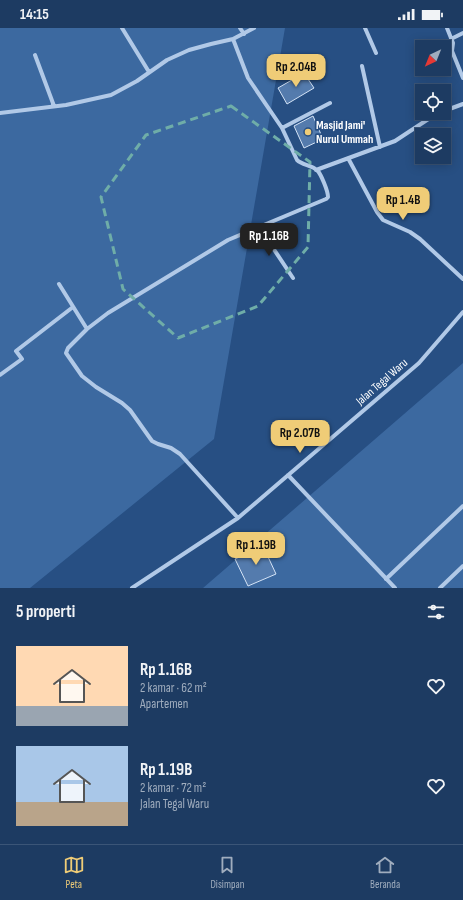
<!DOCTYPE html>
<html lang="id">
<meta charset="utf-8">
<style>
body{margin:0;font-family:"Sofia Sans Condensed",sans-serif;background:#2a466b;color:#f1f3f6;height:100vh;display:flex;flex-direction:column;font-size:15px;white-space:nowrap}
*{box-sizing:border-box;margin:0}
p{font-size:13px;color:#a0adbe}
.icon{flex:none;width:22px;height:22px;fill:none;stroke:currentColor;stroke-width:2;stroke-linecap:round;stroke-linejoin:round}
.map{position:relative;height:560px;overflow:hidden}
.details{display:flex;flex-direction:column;background:#1d3b62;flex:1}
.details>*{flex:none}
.needle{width:26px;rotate:223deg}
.tools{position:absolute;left:415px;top:12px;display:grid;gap:8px}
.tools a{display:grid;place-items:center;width:36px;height:36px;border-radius:0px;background:#1d3b62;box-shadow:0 2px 10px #0003,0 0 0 1px #3b5577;font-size:20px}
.price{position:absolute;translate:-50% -34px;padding:0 9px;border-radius:8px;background:#efcc77;color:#111;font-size:13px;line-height:26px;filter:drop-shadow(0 1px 2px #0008)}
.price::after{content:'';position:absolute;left:50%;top:24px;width:12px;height:9px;margin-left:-6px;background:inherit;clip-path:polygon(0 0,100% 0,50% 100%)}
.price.on{background:#222;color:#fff}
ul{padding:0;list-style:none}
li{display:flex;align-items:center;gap:12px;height:100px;padding:0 16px}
li span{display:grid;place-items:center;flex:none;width:112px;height:80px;border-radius:0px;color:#555}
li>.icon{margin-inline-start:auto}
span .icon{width:48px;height:48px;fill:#fffc;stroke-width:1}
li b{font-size:17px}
h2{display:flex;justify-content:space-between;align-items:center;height:48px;padding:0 16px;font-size:17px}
.status{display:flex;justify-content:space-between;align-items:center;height:28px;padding:0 20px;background:#1d3b62;direction:ltr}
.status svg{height:11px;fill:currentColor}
.dock{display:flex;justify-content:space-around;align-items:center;height:56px;border-top:1px solid #3b5577;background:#1d3b62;font-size:11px;color:#a0adbe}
.dock a{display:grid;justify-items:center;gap:2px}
.dock .on{color:#efcc77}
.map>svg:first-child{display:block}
.green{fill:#3c69a0}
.building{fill:#547bad;stroke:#d4e3f6}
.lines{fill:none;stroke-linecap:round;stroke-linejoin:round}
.minor{stroke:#b1c9e7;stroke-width:4}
.marked{fill:none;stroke:#6fada8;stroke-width:3;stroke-dasharray:8 5;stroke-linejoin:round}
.poi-dot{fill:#efcc77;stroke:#274f83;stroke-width:1.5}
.labels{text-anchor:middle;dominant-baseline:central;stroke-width:3.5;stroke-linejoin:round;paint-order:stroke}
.poi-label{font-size:12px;font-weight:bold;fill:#fff;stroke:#274f83;text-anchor:start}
.street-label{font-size:12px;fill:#fff;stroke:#274f83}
</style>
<div class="status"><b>14:15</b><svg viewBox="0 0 49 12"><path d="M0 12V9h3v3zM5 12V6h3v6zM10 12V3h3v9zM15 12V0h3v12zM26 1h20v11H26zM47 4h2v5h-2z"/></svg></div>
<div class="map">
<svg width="463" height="560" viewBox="0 0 463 560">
<rect width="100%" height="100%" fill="#274f83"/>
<!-- green -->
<path class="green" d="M0,0H285L214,411L30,560H0Z
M463,335V560H203Z"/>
<!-- building -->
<path class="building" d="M304,45L314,60L287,76L278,60Z
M313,88L323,111L304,120L294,98Z
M263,518L276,546L248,558L235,531Z"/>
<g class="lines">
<!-- minor -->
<path class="minor" d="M122,0L149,44
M240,0L244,6
M365,0L376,25
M447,0L453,15L452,23L463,50
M233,11L248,50L282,100L297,132C302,137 311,137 317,142C321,146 328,163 328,169L326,171L228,212L108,285L87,301L68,320L66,325L82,348L96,359L122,375L130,382L152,413L158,416L171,420L180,426L238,490
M451,11L463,5
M35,27L54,78
M362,38L380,119
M444,83L463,76
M0,85L66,77L111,67L137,53L167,32L189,22L211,16L233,11L254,0
M282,100L330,75
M348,130L377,184L383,192L410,204L420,211L463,251
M316,142L395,113L433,88L440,85
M259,199L293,250
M59,256L87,301
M0,347L22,331L16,323L73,279
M288,447L395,560
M386,551L463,478
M132,560L238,490L419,335L463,284
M440,560L463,538"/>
</g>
<!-- marked area -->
<path class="marked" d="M231,78L310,134L308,219L258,278L178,310L123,261L101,169L146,107Z"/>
<!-- markers -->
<circle class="poi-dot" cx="308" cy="104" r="4"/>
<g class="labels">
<!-- poi labels -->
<g class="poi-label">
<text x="316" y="97">Masjid Jami'<tspan x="316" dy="14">Nurul Ummah</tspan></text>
</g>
<!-- street labels -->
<g class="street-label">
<text transform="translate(382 354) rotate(-41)">Jalan Tegal Waru</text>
</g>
</g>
</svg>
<div class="tools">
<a><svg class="needle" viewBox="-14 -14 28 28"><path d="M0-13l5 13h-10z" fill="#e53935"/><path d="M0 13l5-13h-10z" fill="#a0adbe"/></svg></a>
<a><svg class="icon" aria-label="locate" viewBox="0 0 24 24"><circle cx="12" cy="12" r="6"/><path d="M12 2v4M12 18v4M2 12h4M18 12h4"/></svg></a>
<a><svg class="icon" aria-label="layers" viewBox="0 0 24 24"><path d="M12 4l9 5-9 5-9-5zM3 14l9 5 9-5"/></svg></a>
</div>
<b class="price" style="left:296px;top:60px">Rp 2.04B</b>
<b class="price" style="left:403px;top:193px">Rp 1.4B</b>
<b class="price on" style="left:269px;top:229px">Rp 1.16B</b>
<b class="price" style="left:300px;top:426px">Rp 2.07B</b>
<b class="price" style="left:256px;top:538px">Rp 1.19B</b>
</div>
<section class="details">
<h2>5 properti<svg class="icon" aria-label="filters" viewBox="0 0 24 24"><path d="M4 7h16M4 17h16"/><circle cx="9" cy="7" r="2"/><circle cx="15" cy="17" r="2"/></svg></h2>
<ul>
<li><span style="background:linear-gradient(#ffd9b3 75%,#9aa5b1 0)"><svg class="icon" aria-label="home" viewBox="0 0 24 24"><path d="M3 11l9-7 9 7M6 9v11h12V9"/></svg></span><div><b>Rp 1.16B</b><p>2 kamar · 62 m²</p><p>Apartemen</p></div><svg class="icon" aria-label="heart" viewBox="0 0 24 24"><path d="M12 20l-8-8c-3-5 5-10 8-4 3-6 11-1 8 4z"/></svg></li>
<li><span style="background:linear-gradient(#a9c7e8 70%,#b9a48a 0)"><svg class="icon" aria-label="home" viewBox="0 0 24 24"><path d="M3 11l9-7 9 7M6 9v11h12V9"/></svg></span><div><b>Rp 1.19B</b><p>2 kamar · 72 m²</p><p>Jalan Tegal Waru</p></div><svg class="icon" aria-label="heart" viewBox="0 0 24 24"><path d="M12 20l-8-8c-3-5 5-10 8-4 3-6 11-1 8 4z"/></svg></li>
</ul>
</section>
<nav class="dock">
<a class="on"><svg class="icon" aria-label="map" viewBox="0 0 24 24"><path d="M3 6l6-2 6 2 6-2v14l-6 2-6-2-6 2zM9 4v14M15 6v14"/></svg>Peta</a>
<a><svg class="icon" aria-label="saved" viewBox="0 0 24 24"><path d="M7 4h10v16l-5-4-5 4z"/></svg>Disimpan</a>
<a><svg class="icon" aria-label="home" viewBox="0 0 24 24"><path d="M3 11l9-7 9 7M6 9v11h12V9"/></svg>Beranda</a>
</nav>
